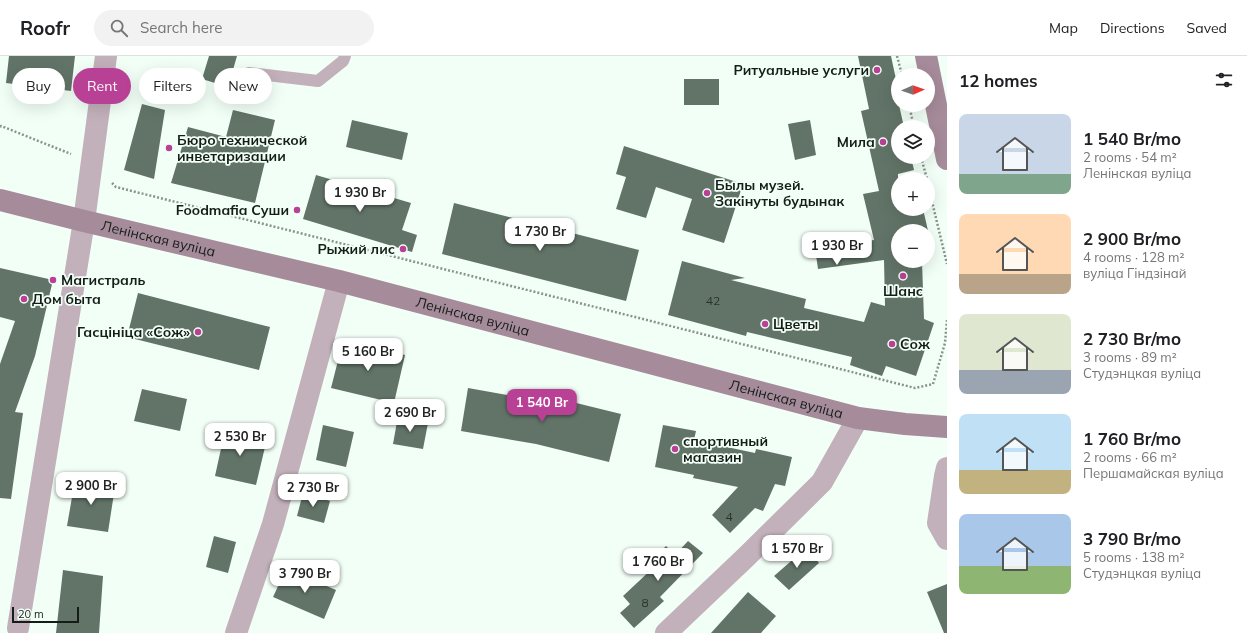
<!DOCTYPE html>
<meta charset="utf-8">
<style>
body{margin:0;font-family:Mulish,sans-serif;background:#f2f2f2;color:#202124;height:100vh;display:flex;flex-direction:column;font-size:15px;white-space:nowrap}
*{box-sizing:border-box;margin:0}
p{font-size:13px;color:#757577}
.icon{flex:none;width:22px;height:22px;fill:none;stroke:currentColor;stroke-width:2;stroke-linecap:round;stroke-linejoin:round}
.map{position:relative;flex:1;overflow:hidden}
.details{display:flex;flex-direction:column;background:#fff;width:300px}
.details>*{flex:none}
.top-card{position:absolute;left:12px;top:12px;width:380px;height:36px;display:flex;gap:8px}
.needle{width:26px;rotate:88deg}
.buttons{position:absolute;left:891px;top:12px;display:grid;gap:8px}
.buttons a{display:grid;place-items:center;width:44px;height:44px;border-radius:50%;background:#fff;box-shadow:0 4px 16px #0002;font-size:20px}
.scale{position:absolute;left:12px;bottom:10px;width:67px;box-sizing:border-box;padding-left:4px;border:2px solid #151d18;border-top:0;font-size:11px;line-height:14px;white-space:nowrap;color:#151d18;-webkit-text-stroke:3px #f2fff6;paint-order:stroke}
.price{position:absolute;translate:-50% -34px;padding:0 9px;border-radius:8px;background:#fff;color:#222;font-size:13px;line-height:26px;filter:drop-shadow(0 1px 2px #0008)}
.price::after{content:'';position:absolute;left:50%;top:24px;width:12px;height:9px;margin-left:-6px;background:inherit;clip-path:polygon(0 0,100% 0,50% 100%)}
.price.active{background:#b94195;color:#fff}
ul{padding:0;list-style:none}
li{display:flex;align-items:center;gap:12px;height:100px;padding:0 12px}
li span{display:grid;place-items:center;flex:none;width:112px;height:80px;border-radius:8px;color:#555}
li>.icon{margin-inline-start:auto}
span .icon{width:48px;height:48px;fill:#fffc;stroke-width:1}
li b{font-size:17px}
h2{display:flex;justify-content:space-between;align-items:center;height:48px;padding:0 12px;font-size:17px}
.pill{padding:0 14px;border-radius:18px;background:#fff;box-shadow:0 4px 16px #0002;font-size:14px;line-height:36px}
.pill.active{background:#b94195;color:#fff}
header{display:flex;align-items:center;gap:24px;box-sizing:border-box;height:56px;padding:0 20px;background:#fff;border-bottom:1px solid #e0e0e0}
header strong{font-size:19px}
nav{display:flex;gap:22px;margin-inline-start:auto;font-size:14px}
.search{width:280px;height:36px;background:#f2f2f2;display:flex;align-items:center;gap:10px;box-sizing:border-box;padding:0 14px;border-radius:22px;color:#757577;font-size:15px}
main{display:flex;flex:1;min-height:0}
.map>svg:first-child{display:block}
.building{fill:#627468}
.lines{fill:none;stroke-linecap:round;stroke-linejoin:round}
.path{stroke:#88938c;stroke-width:2.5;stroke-dasharray:2 2;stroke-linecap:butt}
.lane{stroke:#c2b0bb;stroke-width:12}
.street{stroke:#c2b0bb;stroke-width:22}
.secondary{stroke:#a68b9b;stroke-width:22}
.poi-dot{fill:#b94195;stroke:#f2fff6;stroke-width:1.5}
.labels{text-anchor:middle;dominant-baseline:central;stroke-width:3.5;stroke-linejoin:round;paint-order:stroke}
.number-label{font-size:12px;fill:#28332c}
.poi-label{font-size:14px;font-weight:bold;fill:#151d18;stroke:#f2fff6;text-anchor:start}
.street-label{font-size:14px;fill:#151d18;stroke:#f2fff6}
</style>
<header>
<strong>Roofr</strong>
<div class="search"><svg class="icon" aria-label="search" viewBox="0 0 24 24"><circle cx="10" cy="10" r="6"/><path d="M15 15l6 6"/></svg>Search here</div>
<nav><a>Map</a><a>Directions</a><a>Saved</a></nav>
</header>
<main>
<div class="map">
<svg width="947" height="577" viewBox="0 0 947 577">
<rect width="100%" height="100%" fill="#f2fff6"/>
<!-- building -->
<path class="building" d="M9,0H75L71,35L6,27Z
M209,0H237L228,31L202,23Z
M858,0H891L897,28H895L898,43V49H899L904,71H898V101H911L914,114L898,118V153H923L932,192L928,193V175H898V205H922L924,263L934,267L916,320L886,310L882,320L850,309L852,301L772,282L747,276L746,280L668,259L682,205L745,222L731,224L806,243L804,252L864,266L871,246L885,250L884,204L818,213L815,192L874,184L863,138L879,135L861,55L869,53Z
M684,23H719V49H684Z
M142,48L165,54L154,123L124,114Z
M233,54L275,64L255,147L171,127L188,71L226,81Z
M352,64L408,77L402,104L346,91Z
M810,64L816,99L795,104L788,68Z
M624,90L743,128L724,187L682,174L692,143L656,131L646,162L616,153L626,121L616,118Z
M316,119L411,147L402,174L417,179L412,196L303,163Z
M454,147L639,194L626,245L442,198Z
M0,212L53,224L35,300L15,356L23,357L11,443L0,442V308L15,265L0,261Z
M138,237L270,271L259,314L127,281Z
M343,285L405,299L394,347L331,332Z
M468,332L563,349L564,344L621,358L609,406L536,388L461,375Z
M142,333L187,343L180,375L134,365Z
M398,360L428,367L423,393L393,388Z
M323,369L354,376L346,411L316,404Z
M663,369L696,375L694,384L755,397L756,393L792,401L785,430L775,428L763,455L755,452L730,477L712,459L738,431L693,422L694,419L655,411Z
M226,370L254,376L251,388L265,391L256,429L215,420Z
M75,424L115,431L108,476L67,470Z
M303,437L330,445L324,467L297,460Z
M214,480L236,486L228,517L206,511Z
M688,485L703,497L660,541L664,545L634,572L620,557L630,548L623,540L654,511L649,507L666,490L675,499Z
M806,492L819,507L789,534L774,520Z
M286,513L336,534L324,563L273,541Z
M63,514L103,520L99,577H56Z
M947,528V577H944L927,536Z
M748,536L776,560L761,577H711Z"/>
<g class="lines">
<!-- path -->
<path class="path" d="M897,0L902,19
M909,49L914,71
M0,71L1,70L71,98
M921,101L927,123
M112,127L116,131L643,263L915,332L933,328L945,287L947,264
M928,129L947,208"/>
<!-- lane -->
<path class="lane" d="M249,17L318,25L343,5L345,0"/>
<!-- street -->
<path class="street" d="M947,412L945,420L938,467L947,483
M18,572L84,165L106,0
M236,577L273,468L339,225
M666,577L746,501L822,426L858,362"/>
<!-- secondary -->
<g class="secondary">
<path d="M926,0L947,103"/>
<path id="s1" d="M0,144L84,165L339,225L858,362L905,368L947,371"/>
</g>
</g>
<!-- markers -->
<g class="poi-dot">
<circle cx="877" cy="14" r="4"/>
<circle cx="883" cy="86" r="4"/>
<circle cx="169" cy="92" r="4"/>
<circle cx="707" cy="137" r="4"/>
<circle cx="297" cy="154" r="4"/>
<circle cx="403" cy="193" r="4"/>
<circle cx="903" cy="220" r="4"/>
<circle cx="53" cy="224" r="4"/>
<circle cx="24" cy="243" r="4"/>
<circle cx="765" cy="268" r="4"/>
<circle cx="198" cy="276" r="4"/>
<circle cx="892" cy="288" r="4"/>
<circle cx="675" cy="393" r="4"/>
</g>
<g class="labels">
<!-- number labels -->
<g class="number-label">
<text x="713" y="244">42</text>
<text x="729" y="460">4</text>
<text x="645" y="546">8</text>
</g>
<!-- poi labels -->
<g class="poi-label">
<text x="869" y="14" text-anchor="end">Ритуальные услуги</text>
<text x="177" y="84">Бюро технической<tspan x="177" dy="16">инветаризации</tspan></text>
<text x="875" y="86" text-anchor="end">Мила</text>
<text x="715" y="129">Былы музей.<tspan x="715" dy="16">Закінуты будынак</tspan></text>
<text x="289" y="154" text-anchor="end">Foodmafia Суши</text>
<text x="395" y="193" text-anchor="end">Рыжий лис</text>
<text x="61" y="224">Магистраль</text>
<text x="903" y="235" text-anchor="middle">Шанс</text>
<text x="32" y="243">Дом быта</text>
<text x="773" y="268">Цветы</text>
<text x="190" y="276" text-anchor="end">Гасцініца «Сож»</text>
<text x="900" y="288">Сож</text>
<text x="683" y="385">спортивный<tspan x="683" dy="16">магазин</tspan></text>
</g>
<!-- street labels -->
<g class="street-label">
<text stroke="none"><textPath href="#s1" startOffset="163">Ленінская вуліца</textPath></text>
<text stroke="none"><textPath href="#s1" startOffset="487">Ленінская вуліца</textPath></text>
<text stroke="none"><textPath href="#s1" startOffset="811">Ленінская вуліца</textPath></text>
</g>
</g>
</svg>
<div class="buttons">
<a><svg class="needle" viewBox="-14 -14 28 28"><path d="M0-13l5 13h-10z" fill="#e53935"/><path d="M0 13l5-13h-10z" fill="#757577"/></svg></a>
<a><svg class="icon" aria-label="layers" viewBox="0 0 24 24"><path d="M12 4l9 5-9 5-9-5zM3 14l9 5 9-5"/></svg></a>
<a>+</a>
<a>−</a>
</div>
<div class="scale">20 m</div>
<b class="price" style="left:360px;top:157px">1 930 Br</b>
<b class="price" style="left:540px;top:196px">1 730 Br</b>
<b class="price" style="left:837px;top:210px">1 930 Br</b>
<b class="price" style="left:368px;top:316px">5 160 Br</b>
<b class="price active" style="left:542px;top:367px">1 540 Br</b>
<b class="price" style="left:410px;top:377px">2 690 Br</b>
<b class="price" style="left:240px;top:401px">2 530 Br</b>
<b class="price" style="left:91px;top:450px">2 900 Br</b>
<b class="price" style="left:313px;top:452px">2 730 Br</b>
<b class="price" style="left:797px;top:513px">1 570 Br</b>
<b class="price" style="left:658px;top:526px">1 760 Br</b>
<b class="price" style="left:305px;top:538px">3 790 Br</b>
<div class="top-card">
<a class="pill">Buy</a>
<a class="pill active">Rent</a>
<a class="pill">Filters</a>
<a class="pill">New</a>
</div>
</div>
<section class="details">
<h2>12 homes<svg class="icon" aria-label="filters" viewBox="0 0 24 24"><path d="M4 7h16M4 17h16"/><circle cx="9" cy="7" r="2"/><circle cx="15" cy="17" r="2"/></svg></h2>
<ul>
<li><span style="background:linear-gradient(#c9d6e8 75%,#7fa58c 0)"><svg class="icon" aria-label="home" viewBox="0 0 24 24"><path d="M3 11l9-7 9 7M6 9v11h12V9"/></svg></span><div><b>1 540 Br/mo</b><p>2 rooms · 54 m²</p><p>Ленінская вуліца</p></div></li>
<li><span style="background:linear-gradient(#ffd9b3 75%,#b9a48a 0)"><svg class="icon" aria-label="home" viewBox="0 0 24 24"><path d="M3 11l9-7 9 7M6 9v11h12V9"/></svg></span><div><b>2 900 Br/mo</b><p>4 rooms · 128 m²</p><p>вуліца Гіндзінай</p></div></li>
<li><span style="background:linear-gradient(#dfe7d0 70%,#9aa5b1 0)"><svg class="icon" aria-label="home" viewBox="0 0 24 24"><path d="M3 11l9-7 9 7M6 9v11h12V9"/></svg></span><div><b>2 730 Br/mo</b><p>3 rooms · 89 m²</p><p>Студэнцкая вуліца</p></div></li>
<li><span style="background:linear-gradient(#bfe0f5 70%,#c2b280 0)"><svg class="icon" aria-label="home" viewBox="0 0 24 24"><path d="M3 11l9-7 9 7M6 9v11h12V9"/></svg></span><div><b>1 760 Br/mo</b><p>2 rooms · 66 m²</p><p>Першамайская вуліца</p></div></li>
<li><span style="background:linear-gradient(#a9c7e8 65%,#8fb573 0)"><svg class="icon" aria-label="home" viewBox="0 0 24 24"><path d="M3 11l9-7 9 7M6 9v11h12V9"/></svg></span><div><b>3 790 Br/mo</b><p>5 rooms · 138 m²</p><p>Студэнцкая вуліца</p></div></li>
</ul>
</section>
</main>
